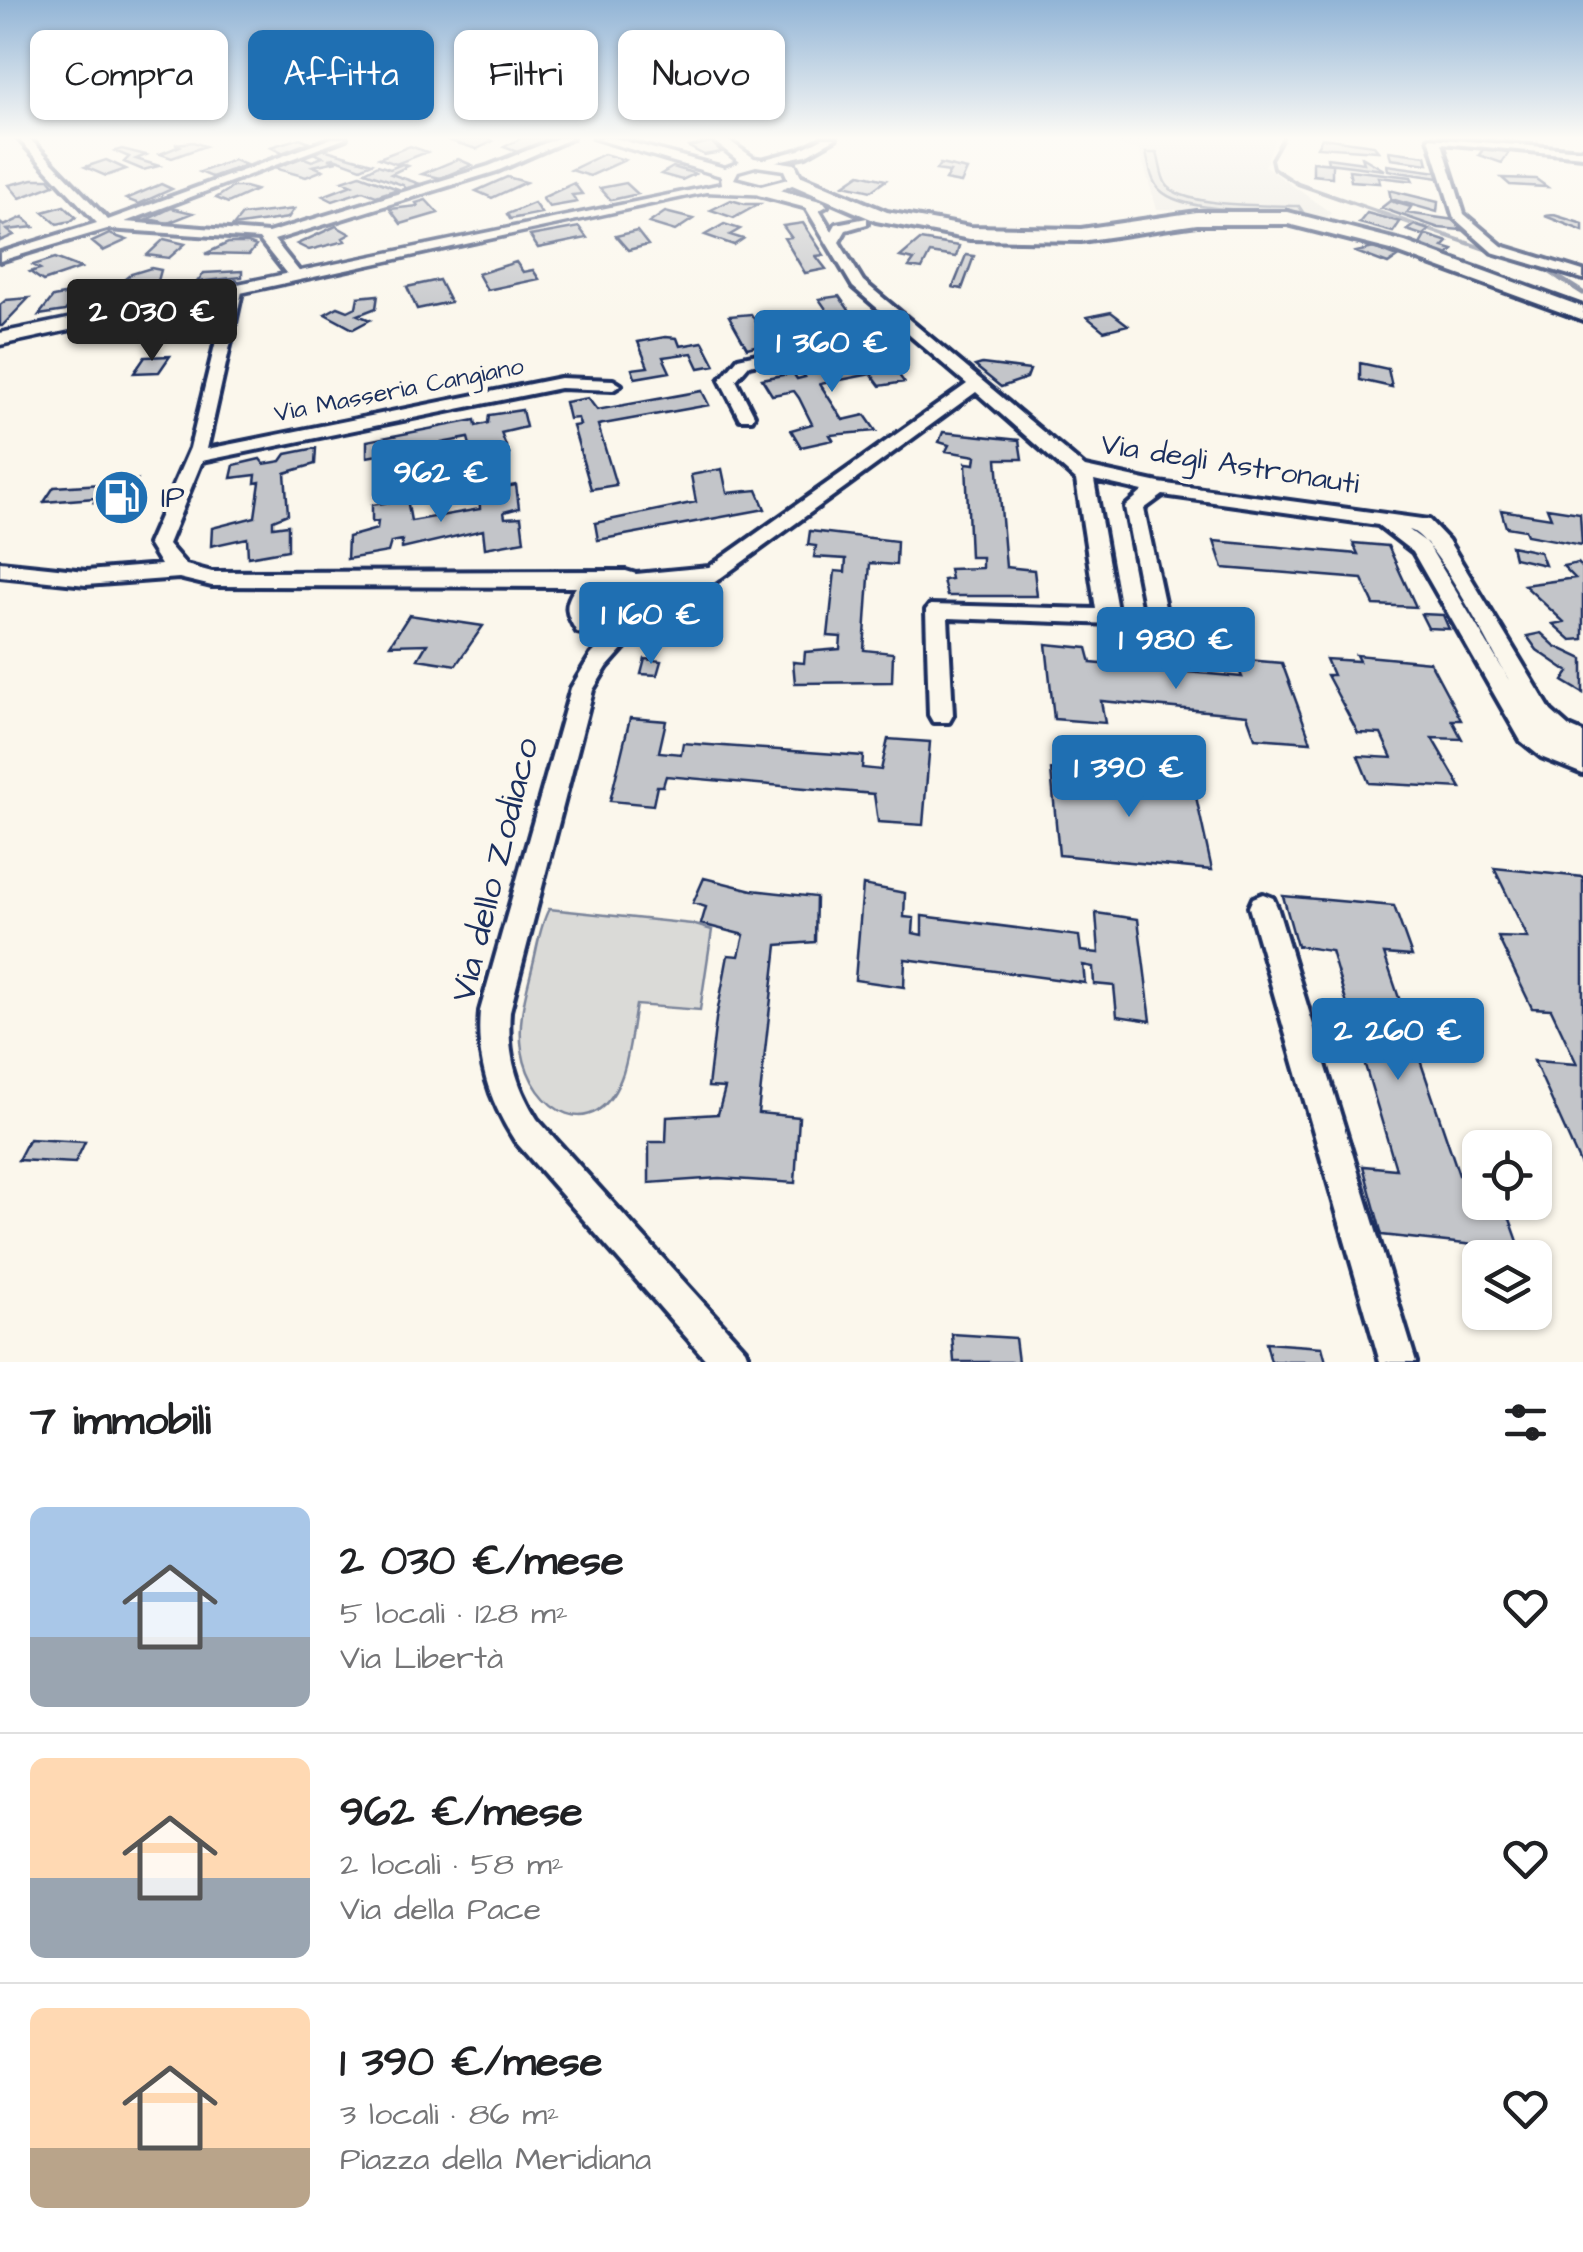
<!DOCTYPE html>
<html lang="it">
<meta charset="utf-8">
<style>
body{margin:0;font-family:"Architects Daughter",sans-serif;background:#f6f6f6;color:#202124;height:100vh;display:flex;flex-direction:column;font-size:38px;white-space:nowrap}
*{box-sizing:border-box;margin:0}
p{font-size:32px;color:#757577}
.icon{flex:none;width:55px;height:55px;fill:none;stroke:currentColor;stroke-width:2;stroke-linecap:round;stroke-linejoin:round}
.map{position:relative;height:1362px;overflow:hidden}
.side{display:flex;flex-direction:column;background:#fff;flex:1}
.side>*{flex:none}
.banner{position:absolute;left:30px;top:30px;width:1000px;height:90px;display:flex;gap:20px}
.tools{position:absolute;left:1462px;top:1130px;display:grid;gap:20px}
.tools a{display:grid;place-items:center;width:90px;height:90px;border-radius:15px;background:#fff;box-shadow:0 2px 8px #0004;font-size:50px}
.price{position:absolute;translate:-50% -85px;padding:0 22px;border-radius:10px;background:#1f6fb2;color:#fff;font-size:32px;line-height:65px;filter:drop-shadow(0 2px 5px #0008)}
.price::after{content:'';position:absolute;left:50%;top:60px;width:30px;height:22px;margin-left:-15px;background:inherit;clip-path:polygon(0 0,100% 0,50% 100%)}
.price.current{background:#222;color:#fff}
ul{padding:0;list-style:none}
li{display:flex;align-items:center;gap:30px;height:250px;padding:0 30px}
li+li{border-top:2px solid #e0e0e0}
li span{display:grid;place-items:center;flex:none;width:280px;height:200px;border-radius:15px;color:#555}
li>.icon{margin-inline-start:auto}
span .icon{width:120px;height:120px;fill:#fffc;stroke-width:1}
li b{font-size:42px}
h2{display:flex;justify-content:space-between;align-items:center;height:120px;padding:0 30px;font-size:42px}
.pill{padding:0 35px;border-radius:15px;background:#fff;box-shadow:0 2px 8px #0004;font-size:35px;line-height:90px}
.pill.current{background:#1f6fb2;color:#fff}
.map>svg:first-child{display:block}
.built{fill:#eae8e2}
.green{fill:#dadad7;stroke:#7a849a;stroke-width:2.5}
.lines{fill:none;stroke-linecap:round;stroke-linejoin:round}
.stream-far1{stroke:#747e96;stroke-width:4}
.stream{stroke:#747e96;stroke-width:5}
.building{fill:#c3c5c9;stroke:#1b2f5e;stroke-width:2.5}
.minor-casing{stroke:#1b2f5e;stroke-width:8}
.tertiary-casing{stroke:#1b2f5e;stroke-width:7}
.secondary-casing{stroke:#1b2f5e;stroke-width:8}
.minor{fill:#fbf7ec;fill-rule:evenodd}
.tertiary{fill:#fbf7ec;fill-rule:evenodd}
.secondary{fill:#fbf7ec;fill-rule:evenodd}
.labels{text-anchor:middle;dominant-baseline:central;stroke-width:10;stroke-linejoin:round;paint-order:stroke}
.far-street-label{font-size:25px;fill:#1b2f5e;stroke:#fbf7ec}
.street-label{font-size:30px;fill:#1b2f5e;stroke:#fbf7ec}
.poi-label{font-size:30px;fill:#1b2f5e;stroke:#fbf7ec;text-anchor:start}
.near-street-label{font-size:35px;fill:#1b2f5e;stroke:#fbf7ec}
</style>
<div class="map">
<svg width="1583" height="1362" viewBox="0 0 1583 1362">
<rect width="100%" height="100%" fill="#fbf7ec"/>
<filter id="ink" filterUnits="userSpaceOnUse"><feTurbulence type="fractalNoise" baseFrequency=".01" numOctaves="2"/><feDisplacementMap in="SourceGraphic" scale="20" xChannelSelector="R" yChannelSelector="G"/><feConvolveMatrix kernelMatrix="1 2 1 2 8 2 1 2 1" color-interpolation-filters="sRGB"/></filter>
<g filter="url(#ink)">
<!-- built -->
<path class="built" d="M1083,138H1275L1265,166L1331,213L1320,223L1281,214L1157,209L1139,150Z"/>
<!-- green -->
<path class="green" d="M1146,153H1157C1160,162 1161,176 1166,184C1180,208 1273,205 1299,206L1303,212C1269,210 1184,214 1160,190C1151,182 1149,164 1146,153Z
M549,909L692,924L712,930L700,1010L636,1005C632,1027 630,1051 623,1073C597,1149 532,1113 522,1050C517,1019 527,990 534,960C538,943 541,923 549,909Z"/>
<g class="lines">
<!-- stream-far1 -->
<path class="stream-far1" d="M1283,138L1271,159L1273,168L1298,184L1548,271L1565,282"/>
<!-- stream -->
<path class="stream" d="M1561,279L1583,293"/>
</g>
<!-- building -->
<path class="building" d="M300,138L310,142L282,153L270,147Z
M487,138L493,141L477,149L447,140Z
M522,138H545L549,139L520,153L504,147Z
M1322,138L1373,145L1378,151L1317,147Z
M193,142L205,146L172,158L160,154L180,146L175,144Z
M711,142L722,152L704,155L689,147Z
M410,146L427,152L396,164L379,158Z
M1485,147L1509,152L1502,163L1479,155Z
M122,149L146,155L136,159L159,166L143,170L124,162L129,157L115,151Z
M323,149L372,163L361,168L334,158L329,159L337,161L313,166L323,170L306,177L274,168L302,157L312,161L323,157L313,153Z
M1389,151L1426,156L1428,164L1391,159Z
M604,154L625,160L590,176L571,170Z
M1362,157L1384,170L1328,163L1327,158L1364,163Z
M458,159L472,165L441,178L422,174Z
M106,160L126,169L106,176L85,167Z
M234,160L246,165L212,177L200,172Z
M1313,162L1332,164V177L1313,175Z
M402,164L408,166L391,174L432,188L410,193L403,185L365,172L378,165L390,169Z
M940,164L967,170L961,183L945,180L950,172L936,170Z
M1387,165L1438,172L1439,178L1398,172L1388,170Z
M673,167L693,173L695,174L682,180L661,174Z
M1349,170L1411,177L1413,181L1378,177L1380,183L1351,181Z
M860,174L886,180L871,191L844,185Z
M360,175L398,189L376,196L363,191L333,201L323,196L352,185L342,181Z
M507,177L526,182L492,198L476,191Z
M1502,178L1536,179L1547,187L1510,185Z
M33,179H49L54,185L20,198L9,185Z
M574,183L582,194L572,195L577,202L549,207L542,198Z
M626,183L638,194L611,200L600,188Z
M161,184L172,189L139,204L126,199Z
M233,187H245L256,190L228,203L216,198Z
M1389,190L1438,202L1437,212L1391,199Z
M426,200L438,213L401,224L390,209L418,206L416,203Z
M731,200L745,204H759L734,218L711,210Z
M1390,201L1411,207L1407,213L1454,220L1461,230L1439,228L1381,208Z
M534,203L541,213L510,219L507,214Z
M64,206L76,217L71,221L57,224L43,212Z
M171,208L193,213L168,223L148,219Z
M294,209L288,218L233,226L242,215Z
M665,212L693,219L675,231L649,223Z
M1367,213L1400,222L1393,232L1359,223Z
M1554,215L1583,224V231L1545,216Z
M23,217L34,227L7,230L14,235L0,241V223L4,226Z
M803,223L824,255L816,256L826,269L805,273L784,238L791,237L783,226Z
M724,224L740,229L730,235L743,239L734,245L705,235Z
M1414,225L1429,230L1424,234L1448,242L1443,247L1453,250L1445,257L1418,248L1425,236L1407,230Z
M336,226L350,234L343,238L345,241L309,250L297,244Z
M579,227L587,238L538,248L530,236Z
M637,231L648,245L628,250L616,236Z
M109,234L127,240L103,251L92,242Z
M164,239L185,244L169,258L147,255Z
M920,240L959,246L956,257L930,253L922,269L909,267L914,260L900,257Z
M228,243H248L256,246L249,255L205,254Z
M1374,248L1398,257L1388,264L1356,252Z
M966,255L974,256L962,289L953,287Z
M55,258L81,268L43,281L30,272L40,269L33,265Z
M516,262L523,272L533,270L539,279L487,290L478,274Z
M151,268L161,270L158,281L130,296L112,295L114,288L131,274Z
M242,271V277L197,282L204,273Z
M439,280L450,302L417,309L407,287Z
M80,292L65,311L39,315L53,297Z
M378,295L376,308L358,315L370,320L353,329L325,314L338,307L348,311L356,307L358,297Z
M839,296L861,327L839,331L832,320L828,321L766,334L771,342L747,348L729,316L751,314L758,325L763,324L760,320L828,312L819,299Z
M29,298L2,326H0V305L6,300Z
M1111,312L1128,325L1104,331L1087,317Z
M665,337L677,338L680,346L703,342L715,365L699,368L692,353L663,357L670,372L635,378L632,369L648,367L638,342Z
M876,345L888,360L880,361L885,368L893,367L904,382L880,386L871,374L820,384L843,420L865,415L876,431L830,435L833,440L801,447L791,430L812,424L799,398L794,391L772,395L762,379L793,373L797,379L805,377L801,371L861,360L853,350Z
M170,356L159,372L134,373L145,357Z
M1360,363L1388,369L1392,387L1360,380Z
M982,364L1030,370L1027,378L1001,387L975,366Z
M702,391L709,405L598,425L616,485L591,489L573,426L580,425L578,418L569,419L565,402L588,398L597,410Z
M522,410L526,427L501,433L509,454L474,460L468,438L367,457V441L475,420L476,426L488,423L489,415Z
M943,432L1019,440L1022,459H997L1006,567L1034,570L1037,596H947L943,580L951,579L949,569L982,568V557H970L966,463L975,464L976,456L946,451L949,445L939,442Z
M316,448L315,464L285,473L288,514L273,520V527L288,525V550L248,557L247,538L211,546L212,528L255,517L260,482L255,483L256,475L231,478L234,465L260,459L264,464L281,461L286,454Z
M722,469L727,493L757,490L765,509L598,540L595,523L696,502L691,475Z
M137,480L125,500L94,502L107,482Z
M104,484L95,498L44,502L54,487Z
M516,485L519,508L504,512L505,518L521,517L524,541L485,548L483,530L402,549V540L391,542L388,552L347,559L348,537L377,529L378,521L372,522V505L407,499L411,521L480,509L479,492Z
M1547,508L1580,513L1582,545L1527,535L1525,530L1506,527L1501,510L1551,518Z
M810,531L897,541L896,565L870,563L864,650L893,653L892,682L795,683L793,662L804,663L805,652L840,649L841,637L828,636L835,571L845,572L846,559L814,557L816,546L808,545Z
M1214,541L1358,554L1353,543L1388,546L1416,607L1374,605L1362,579L1223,568Z
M1511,546L1540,552L1545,565L1514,558Z
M1578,563L1583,568V639L1571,640L1553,624L1564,622L1524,585L1575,578L1563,566Z
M1421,614L1443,615L1449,629L1428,628Z
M409,615L483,626L456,665L418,659L427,644L390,645Z
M1541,633L1555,646L1583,659V693L1563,681L1569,672L1537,650L1527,636Z
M1046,644L1087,648L1091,663L1242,677L1234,659L1282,663L1311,742L1255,738L1247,715L1101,701L1105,723L1054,719Z
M1356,655L1430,662L1461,720H1452L1462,739L1432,738L1461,788L1369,783L1358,756L1392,758L1381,734L1358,733L1327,675H1333L1326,659L1359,661Z
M645,659L661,661L657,675L641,674Z
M630,718L666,721L659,752L681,754L683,743L863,756L862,768L881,770L888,739L930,742L923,825L878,822L874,794L666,776L663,786H657L653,805L610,801Z
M1051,770L1193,783L1212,870L1059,855Z
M1494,868L1583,877V1170L1534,1061L1577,1064L1551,1009L1532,1008L1498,937L1528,938Z
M704,878L752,890L816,897L815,942L777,945L758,1113L799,1117L795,1183L719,1178L649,1183V1142H666L667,1117L718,1114L725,1088L708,1087L716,1019L728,955L739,956L744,935L701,924L706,907L693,903Z
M863,885L905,893L904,917L914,918L913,933L922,935V916L1079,936L1081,951L1099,953L1096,913L1138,919L1151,1021L1117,1016L1114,986L1094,984L1093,967L1083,965L1085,983L905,959L904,987L855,980Z
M1283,896L1394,906L1412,956L1384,954L1459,1175L1480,1177V1202H1504L1521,1250L1382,1235L1363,1166L1396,1169L1331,951L1297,946Z
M29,1139L85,1142L75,1163L18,1160Z
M952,1334L1015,1338L1018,1362H954Z
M1266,1343L1322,1347L1326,1362H1271Z"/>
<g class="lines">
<defs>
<path id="minor" d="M18,138H29L108,220L332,138H346L125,222L268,233L489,166L558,138H572L497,171L274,240L302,275L295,279L290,278L259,239L107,229L0,261V253L97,223Z
M823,138H836L806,155L763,164L757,161L799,150Z
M1429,138L1583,150V156L1442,143L1464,214L1502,246L1583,271V279L1492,252L1454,218Z
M809,199L813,200L832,231L836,224L867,218V224L846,230L839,242L863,281L1085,467L1159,483L1429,520L1448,540L1551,711L1569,727L1583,733V753L1557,743L1583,753V774L1541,757L1521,741L1413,552L1378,525L1163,495L1144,509L1166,612L1194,615L1197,621L1194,627L948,618L953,715L949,722H933L929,715L926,610L930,605L1096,609L1076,480L976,392L682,606L639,631L607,667L593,690L510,1011C507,1052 515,1084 537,1119L745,1349L750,1362H708L515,1141C489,1100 476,1060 480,1011L571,688L591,655L607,638L577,632C566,614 563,605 576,587L212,586L179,578L86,585L0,576V562L86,571L161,565L148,544L190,448L229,287L236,283L243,287L207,449L560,378L613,380L621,385L613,390L560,388L202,461L168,544L186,565L212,572L626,571L636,574L709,567L967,384L906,332L749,365L736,380L754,415L752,419H740L720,380L738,358L897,325L853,287L803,203ZM1094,480L1143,491L1125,507L1145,611L1117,610ZM1409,530C1434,534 1493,653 1509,680L1427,543ZM686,582L660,600L661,593L655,586ZM622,585L640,596L637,613L616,624L592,619L587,612L593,595L606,587Z
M1263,894L1273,898L1277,907L1416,1362H1380L1249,907L1253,898Z"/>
<path id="tertiary" d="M593,138H614L725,168L740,162L710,138H725L754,158L795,164L803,180L770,195L706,192L0,345V333L722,184L721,176ZM756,166L784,170L788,179L761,186L734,179L738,171Z"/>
<path id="secondary" d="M790,176H802L887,212L970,227L1081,229L1197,212H1288L1405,242L1583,307V320L1391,250L1288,224H1197L1081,241L970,239L876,221L790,184Z
M764,186L824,202L827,206L818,211L758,195L755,191Z"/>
</defs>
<!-- minor casing -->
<use href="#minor" class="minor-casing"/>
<!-- tertiary casing -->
<use href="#tertiary" class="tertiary-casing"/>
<!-- secondary casing -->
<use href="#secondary" class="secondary-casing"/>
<!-- minor -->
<use href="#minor" class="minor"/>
<!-- tertiary -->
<use href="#tertiary" class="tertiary"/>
<!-- secondary -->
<use href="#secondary" class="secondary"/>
</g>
</g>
<!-- sky -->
<linearGradient id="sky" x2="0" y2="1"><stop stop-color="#91b4d6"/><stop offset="0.42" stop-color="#fdfbf6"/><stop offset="1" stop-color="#fdfbf6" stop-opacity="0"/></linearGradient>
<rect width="1583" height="328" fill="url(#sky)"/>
<!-- icons -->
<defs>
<symbol id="fuel-disc" viewBox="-11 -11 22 22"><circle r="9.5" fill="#1f6fb2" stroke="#fbf7ec"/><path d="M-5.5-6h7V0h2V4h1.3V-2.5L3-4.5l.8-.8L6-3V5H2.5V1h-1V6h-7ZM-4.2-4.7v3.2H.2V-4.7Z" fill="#fff"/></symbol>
</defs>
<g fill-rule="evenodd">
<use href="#fuel-disc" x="90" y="466" width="63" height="63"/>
</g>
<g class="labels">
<!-- far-street labels -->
<g class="far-street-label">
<text transform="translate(399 390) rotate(-11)">Via Masseria Cangiano</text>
</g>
<!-- street labels -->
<g class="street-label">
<text transform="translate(1230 464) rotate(9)">Via degli Astronauti</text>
</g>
<!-- poi labels -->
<g class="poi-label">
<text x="161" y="498">IP</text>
</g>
<!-- near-street labels -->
<g class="near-street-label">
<text transform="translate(495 870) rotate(-76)">Via dello Zodiaco</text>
</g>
</g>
</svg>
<div class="tools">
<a><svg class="icon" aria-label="locate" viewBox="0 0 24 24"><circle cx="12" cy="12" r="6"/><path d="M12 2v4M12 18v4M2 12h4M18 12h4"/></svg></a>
<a><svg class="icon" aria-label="layers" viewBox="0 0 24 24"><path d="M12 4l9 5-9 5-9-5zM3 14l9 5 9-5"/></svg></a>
</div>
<b class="price current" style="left:152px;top:364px">2 030 €</b>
<b class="price" style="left:832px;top:395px">1 360 €</b>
<b class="price" style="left:441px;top:525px">962 €</b>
<b class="price" style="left:651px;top:667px">1 160 €</b>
<b class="price" style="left:1176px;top:692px">1 980 €</b>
<b class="price" style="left:1129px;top:820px">1 390 €</b>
<b class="price" style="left:1398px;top:1083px">2 260 €</b>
<div class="banner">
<a class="pill">Compra</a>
<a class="pill current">Affitta</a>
<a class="pill">Filtri</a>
<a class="pill">Nuovo</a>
</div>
</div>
<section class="side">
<h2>7 immobili<svg class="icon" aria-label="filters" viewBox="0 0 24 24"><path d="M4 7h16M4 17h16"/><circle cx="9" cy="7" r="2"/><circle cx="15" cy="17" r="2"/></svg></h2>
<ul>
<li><span style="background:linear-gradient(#a9c7e8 65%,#9aa5b1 0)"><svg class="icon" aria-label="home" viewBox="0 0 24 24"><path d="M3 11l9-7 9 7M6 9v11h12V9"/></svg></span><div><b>2 030 €/mese</b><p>5 locali · 128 m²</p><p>Via Libertà</p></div><svg class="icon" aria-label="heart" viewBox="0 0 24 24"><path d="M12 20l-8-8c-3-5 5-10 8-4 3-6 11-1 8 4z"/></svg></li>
<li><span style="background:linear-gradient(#ffd9b3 60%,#9aa5b1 0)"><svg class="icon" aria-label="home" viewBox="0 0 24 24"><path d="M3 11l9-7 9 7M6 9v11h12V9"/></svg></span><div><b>962 €/mese</b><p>2 locali · 58 m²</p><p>Via della Pace</p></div><svg class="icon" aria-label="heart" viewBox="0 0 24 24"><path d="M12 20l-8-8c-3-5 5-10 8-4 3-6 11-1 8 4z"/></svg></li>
<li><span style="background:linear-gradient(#ffd9b3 70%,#b9a48a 0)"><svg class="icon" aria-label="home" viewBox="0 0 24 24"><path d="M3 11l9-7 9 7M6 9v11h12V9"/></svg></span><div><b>1 390 €/mese</b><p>3 locali · 86 m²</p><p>Piazza della Meridiana</p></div><svg class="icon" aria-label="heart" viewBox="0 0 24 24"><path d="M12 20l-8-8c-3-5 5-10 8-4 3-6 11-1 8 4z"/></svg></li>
</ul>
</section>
